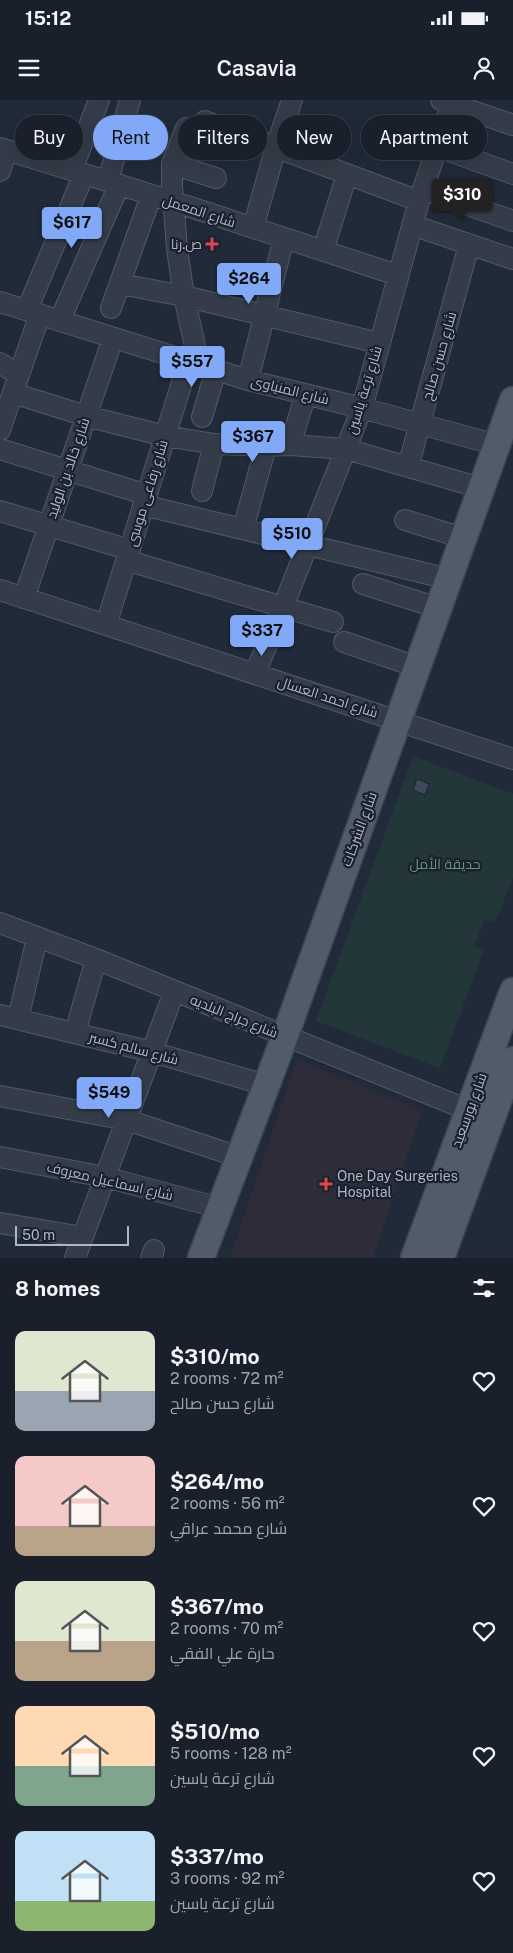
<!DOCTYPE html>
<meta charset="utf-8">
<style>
body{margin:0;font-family:"Public Sans",Cairo,sans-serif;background:#222833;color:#f1f3f6;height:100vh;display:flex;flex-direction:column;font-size:19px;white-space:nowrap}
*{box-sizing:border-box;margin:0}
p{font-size:16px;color:#9fa3a9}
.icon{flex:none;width:28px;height:28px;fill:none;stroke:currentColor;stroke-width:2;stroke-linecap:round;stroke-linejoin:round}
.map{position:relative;height:1158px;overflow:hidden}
.panel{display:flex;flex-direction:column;background:#19202b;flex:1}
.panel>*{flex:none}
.top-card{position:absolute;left:15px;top:15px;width:484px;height:45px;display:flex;gap:10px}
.scale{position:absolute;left:15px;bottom:12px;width:114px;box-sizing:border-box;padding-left:5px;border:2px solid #afb6c5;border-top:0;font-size:14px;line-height:18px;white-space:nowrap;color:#afb6c5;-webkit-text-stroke:4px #1a212e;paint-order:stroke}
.price{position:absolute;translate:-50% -42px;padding:0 11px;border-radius:5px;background:#81a9f8;color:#111;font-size:16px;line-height:32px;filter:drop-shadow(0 1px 2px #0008)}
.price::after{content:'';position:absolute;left:50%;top:30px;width:15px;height:11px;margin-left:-8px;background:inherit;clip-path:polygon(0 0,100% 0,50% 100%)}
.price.current{background:#222;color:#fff}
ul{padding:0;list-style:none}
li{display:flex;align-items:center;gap:15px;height:125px;padding:0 15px}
li span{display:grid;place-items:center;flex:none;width:140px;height:100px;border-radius:10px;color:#555}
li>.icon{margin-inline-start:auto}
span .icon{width:60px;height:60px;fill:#fffc;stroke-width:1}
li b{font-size:21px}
h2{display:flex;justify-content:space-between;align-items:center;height:60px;padding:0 15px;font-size:21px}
.tag{padding:0 18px;border-radius:22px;background:#19202b;box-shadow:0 5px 20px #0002,0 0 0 1px #373e47;font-size:18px;line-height:45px}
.tag.current{background:#81a9f8;color:#111}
.status{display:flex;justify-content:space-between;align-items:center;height:35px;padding:0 25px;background:#19202b;direction:ltr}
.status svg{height:14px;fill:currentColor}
header{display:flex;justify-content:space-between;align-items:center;height:65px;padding:0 15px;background:#19202b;font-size:22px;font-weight:600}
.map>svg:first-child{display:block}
.medical{fill:#2f2c3a}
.green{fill:#23363a}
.building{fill:#3f495b;stroke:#1c2330}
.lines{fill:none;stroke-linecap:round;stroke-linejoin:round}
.minor-casing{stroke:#525967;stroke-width:22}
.major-casing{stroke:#3e4552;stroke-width:29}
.minor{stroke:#343c49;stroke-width:20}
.major{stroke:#525b69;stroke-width:26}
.health-dot{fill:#e0444e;stroke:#1a212e;stroke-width:2}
.labels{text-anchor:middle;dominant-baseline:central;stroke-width:4.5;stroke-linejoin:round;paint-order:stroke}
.street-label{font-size:14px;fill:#afb6c5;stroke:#1a212e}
.poi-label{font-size:14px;fill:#afb6c5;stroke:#1a212e;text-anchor:end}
.park-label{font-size:14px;fill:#669674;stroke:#1a212e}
</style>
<div class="status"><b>15:12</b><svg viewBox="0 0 49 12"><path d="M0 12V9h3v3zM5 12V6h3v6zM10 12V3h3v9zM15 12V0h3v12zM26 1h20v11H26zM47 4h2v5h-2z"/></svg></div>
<header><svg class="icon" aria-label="menu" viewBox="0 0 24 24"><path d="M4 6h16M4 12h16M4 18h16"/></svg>Casavia<svg class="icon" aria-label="person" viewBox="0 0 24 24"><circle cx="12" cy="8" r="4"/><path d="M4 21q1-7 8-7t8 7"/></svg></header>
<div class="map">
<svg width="513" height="1158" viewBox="0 0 513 1158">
<rect width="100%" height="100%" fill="#212a39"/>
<!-- medical -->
<path class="medical" d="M297,959L422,1011L373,1158H230Z"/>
<!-- green -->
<path class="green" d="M413,656L513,694V778L495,823L485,819L474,846L484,850L440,968L316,921Z"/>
<!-- building -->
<path class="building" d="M417,679L429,684L425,695L413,690Z"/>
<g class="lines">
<defs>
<path id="minor" d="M441,0L513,25
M205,21L419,101
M186,28L172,64V85L177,149L184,196L199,264
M438,47L513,74
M0,48L175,102L397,175
M172,64L216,78
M72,70L99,0
M0,71L7,50
M108,81L130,0
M423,89L513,121
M412,125L513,159
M253,128L276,47L292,0
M323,151L347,74
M120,184L184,196L379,243
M0,202L248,280L362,308L497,345
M111,208L151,96
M27,210L84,74
M60,220L119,85
M0,263L19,275
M248,280L284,138
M13,293L86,316L165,336L214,344L266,346L290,345L346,349L481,388
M202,317L216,270
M0,330L40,214
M290,345L306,294
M0,349L147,395
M408,367L469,145
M202,391L214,344
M143,405L449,479
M0,411L130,450
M405,420L463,438
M243,429L266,346
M126,460L333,522
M363,484L438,508
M0,490L513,659
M24,498L113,238
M106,525L189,260
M344,542L417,567
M255,573L283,507L362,308L419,101L453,0
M0,823L96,859L468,1010
M0,915L152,952L266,985
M18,919L37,838
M75,933L96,859
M0,996L127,1020L239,1057
M0,1057L105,1077L220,1108
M0,1123L83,1137
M75,1158L174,892
M151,1158L154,1150"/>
<path id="major" d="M201,1158L285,936L513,300
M414,1158L513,891
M441,1158L513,960"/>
</defs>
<!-- minor casing -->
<use href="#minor" class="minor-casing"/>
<!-- major casing -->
<use href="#major" class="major-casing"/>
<!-- minor -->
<use href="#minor" class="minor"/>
<!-- major -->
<use href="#major" class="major"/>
</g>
<!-- markers -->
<g class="health-dot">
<path d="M209.5 136.5h5v5h5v5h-5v5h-5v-5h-5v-5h5z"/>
<path d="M323.5 1076.5h5v5h5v5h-5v5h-5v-5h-5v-5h5z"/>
</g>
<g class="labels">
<!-- street labels -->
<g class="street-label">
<text transform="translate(199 111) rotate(18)">شارع المعمل</text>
<text transform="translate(439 256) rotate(-74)">شارع حسن صالح</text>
<text transform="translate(290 290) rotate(14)">شارع المنياوى</text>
<text transform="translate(364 290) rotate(-73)">شارع ترعة ياسين</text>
<text transform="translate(68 368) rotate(-71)">شارع خالد بن الوليد</text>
<text transform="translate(147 393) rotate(-73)">شارع رفاعى موسى</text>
<text transform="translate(328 597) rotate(18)">شارع احمد العسال</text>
<text transform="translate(359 729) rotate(-70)">شارع الشركات</text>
<text transform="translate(234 916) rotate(22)">شارع جراج البلديه</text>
<text transform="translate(134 948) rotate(15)">شارع سالم كسبر</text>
<text transform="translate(469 1010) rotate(-70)">شارع بورسعيد</text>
<text transform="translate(110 1081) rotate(13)">شارع اسماعيل معروف</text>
</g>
<!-- poi labels -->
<g class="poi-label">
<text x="202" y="144">ص.رنا</text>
<text x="337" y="1076" text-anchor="start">One Day Surgeries<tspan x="337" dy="16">Hospital</tspan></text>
</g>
<!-- park labels -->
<g class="park-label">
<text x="445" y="764">حديقة الأمل</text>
</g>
</g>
</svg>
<div class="scale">50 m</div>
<b class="price current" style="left:462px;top:121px">$310</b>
<b class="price" style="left:72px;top:149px">$617</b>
<b class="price" style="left:249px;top:205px">$264</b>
<b class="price" style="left:192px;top:288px">$557</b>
<b class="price" style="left:253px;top:363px">$367</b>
<b class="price" style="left:292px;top:460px">$510</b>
<b class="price" style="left:262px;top:557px">$337</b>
<b class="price" style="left:109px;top:1019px">$549</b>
<div class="top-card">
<a class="tag">Buy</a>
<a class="tag current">Rent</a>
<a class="tag">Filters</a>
<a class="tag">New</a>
<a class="tag">Apartment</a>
</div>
</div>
<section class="panel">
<h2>8 homes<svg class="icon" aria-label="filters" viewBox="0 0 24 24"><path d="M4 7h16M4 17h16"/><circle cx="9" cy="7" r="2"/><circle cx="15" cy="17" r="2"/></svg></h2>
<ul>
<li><span style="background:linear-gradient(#dfe7d0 60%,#9aa5b1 0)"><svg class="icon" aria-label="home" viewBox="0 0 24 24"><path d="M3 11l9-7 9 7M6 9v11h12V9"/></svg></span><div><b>$310/mo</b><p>2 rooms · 72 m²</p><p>شارع حسن صالح</p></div><svg class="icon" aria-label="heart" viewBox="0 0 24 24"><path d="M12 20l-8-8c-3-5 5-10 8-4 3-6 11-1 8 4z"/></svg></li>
<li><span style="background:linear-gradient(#f6c9c9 70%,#b9a48a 0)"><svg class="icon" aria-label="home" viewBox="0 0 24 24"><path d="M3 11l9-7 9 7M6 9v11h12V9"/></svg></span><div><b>$264/mo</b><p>2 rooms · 56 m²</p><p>شارع محمد عراقي</p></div><svg class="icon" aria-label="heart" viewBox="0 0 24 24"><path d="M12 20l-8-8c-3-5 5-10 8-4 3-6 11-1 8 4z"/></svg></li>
<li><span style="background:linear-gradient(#dfe7d0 60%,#b9a48a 0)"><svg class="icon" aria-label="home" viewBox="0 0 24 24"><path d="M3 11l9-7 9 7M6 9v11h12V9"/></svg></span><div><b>$367/mo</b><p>2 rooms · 70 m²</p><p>حارة علي الفقي</p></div><svg class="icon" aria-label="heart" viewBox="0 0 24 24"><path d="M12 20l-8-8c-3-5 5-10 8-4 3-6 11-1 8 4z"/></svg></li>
<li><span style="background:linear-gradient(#ffd9b3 60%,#7fa58c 0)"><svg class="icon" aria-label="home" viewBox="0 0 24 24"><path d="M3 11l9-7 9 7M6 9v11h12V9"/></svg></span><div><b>$510/mo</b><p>5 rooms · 128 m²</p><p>شارع ترعة ياسين</p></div><svg class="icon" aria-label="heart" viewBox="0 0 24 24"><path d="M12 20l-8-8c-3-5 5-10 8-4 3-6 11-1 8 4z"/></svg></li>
<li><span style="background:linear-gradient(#bfe0f5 70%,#8fb573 0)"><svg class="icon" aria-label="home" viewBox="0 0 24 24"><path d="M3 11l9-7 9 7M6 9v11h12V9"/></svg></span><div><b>$337/mo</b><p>3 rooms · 92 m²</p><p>شارع ترعة ياسين</p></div><svg class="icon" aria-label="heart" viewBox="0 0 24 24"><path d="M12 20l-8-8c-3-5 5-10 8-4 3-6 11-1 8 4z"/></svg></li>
</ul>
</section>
